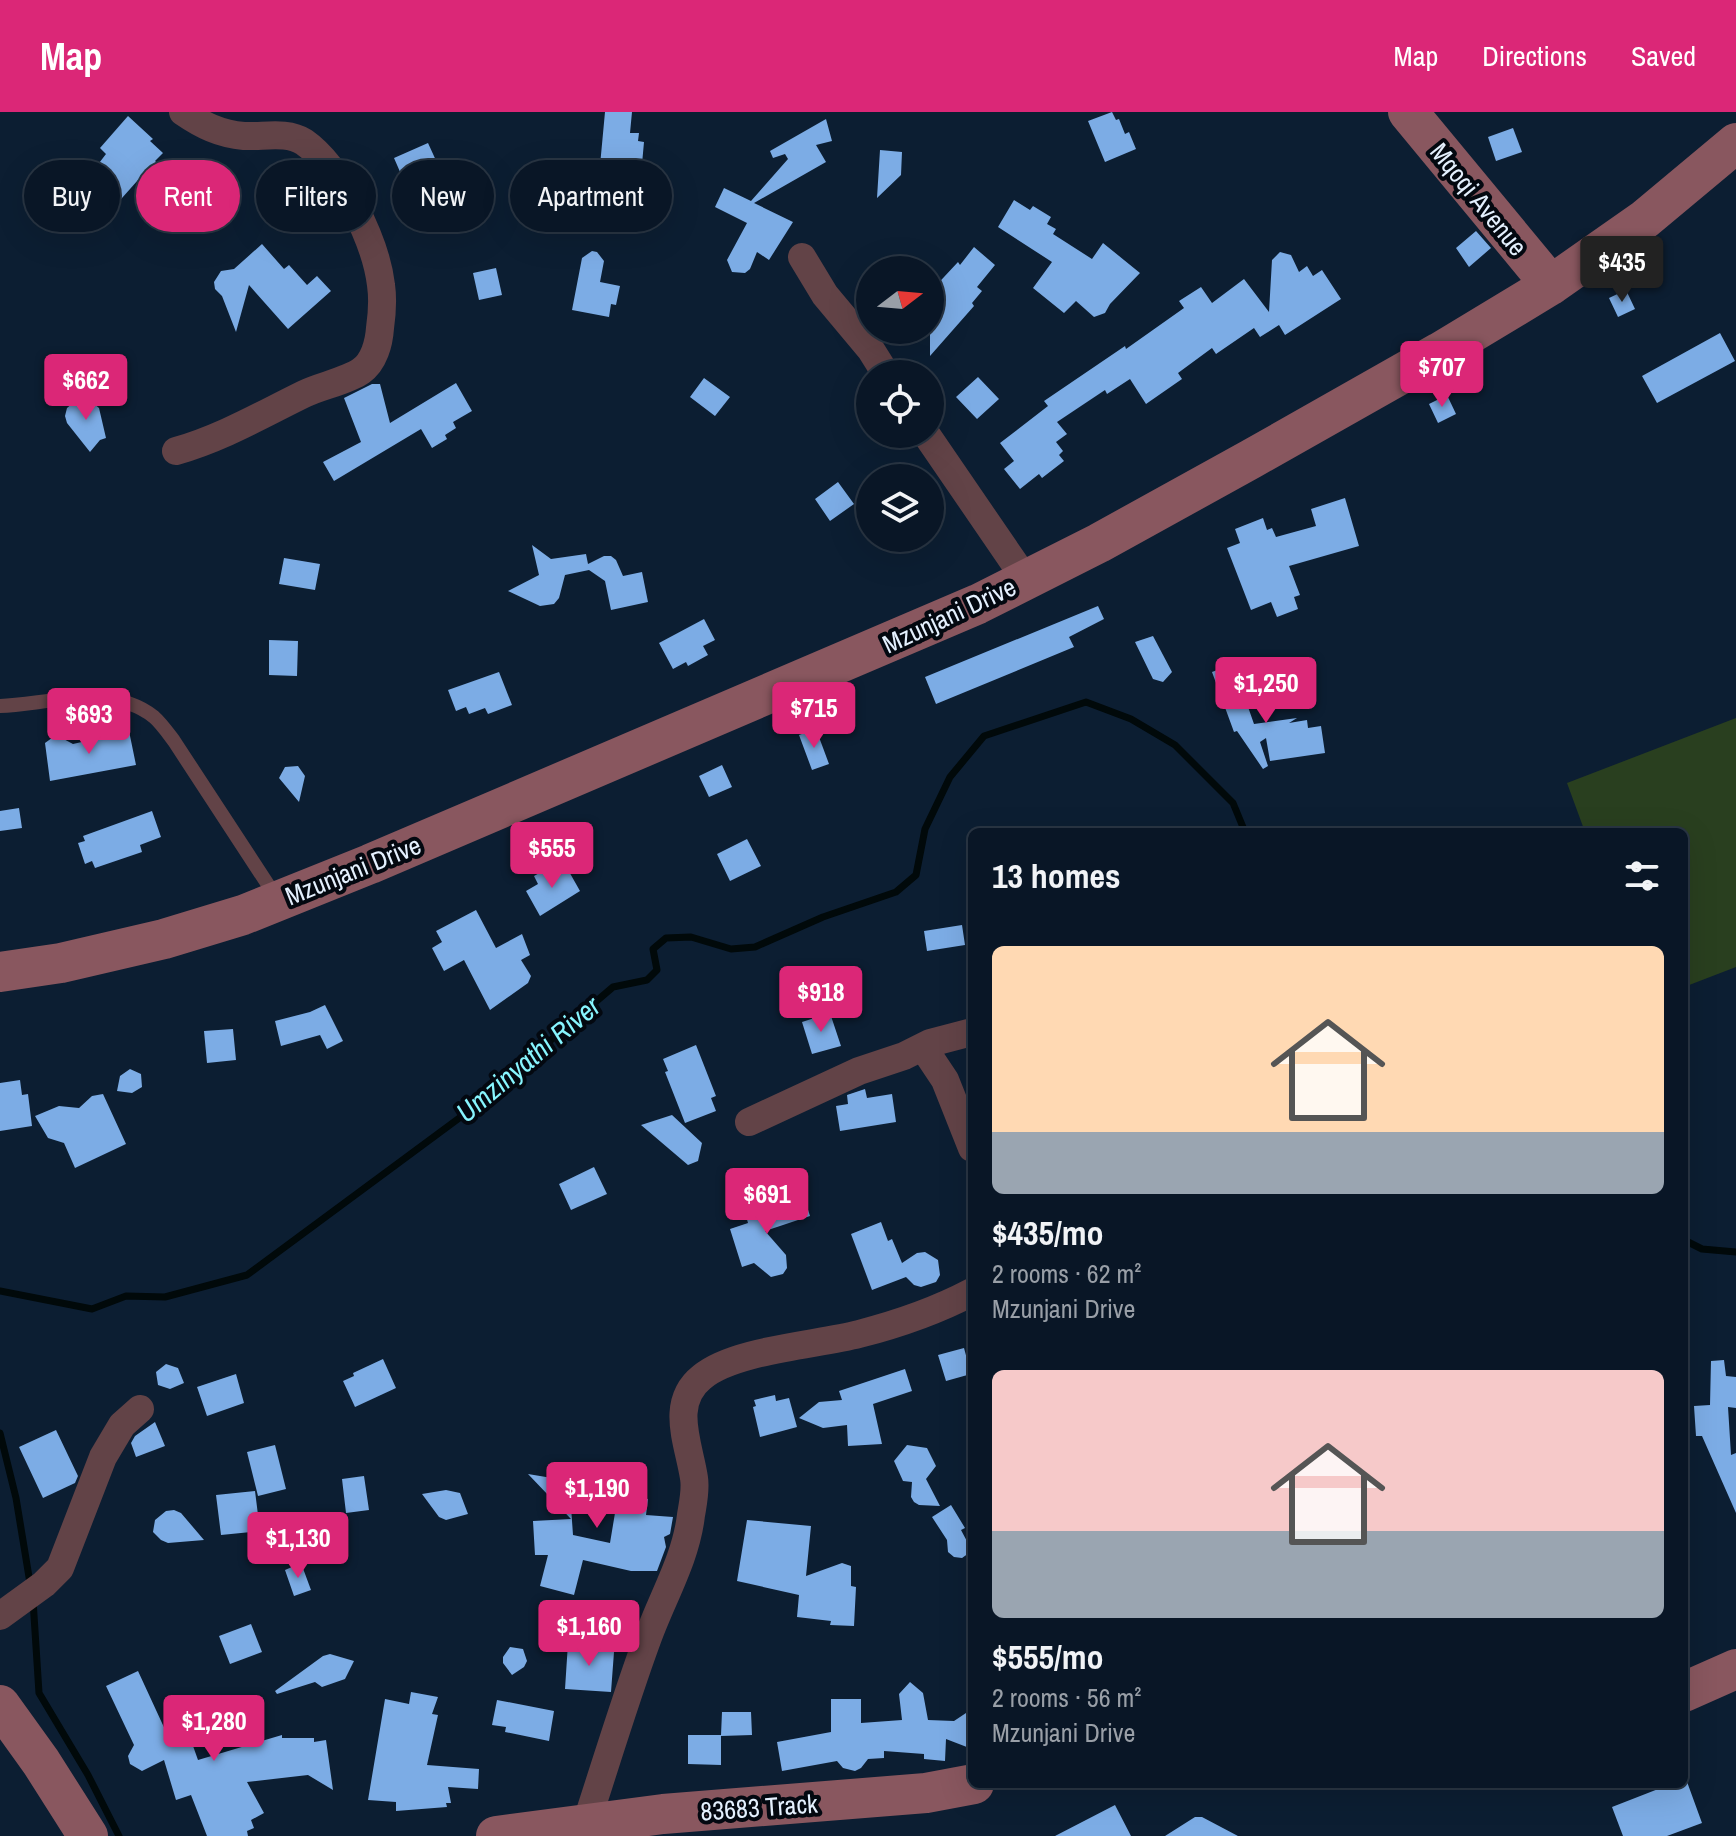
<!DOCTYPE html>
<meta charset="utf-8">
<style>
body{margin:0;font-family:"Archivo Narrow",sans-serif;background:#172332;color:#f1f3f6;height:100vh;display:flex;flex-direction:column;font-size:30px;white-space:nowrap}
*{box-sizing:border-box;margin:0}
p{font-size:26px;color:#999fa7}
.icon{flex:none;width:44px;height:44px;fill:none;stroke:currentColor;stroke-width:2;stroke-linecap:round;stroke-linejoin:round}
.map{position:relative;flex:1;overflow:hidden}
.panel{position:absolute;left:968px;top:716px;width:720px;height:960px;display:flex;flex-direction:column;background:#091626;border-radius:12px;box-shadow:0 8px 32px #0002,0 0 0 2px #293543}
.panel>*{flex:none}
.hud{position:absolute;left:24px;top:48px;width:760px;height:72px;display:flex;gap:16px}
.needle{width:52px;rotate:74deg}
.tools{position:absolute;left:856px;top:144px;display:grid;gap:16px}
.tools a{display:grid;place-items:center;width:88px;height:88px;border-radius:50%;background:#091626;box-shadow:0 8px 32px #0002,0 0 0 2px #293543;font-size:40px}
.price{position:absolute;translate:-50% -68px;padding:0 18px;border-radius:8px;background:#db2777;color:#fff;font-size:26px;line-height:52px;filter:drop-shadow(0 2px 4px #0008)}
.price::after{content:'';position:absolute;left:50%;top:48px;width:24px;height:18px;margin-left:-12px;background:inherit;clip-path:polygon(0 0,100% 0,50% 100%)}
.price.current{background:#222;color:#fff}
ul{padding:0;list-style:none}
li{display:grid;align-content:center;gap:16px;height:424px;padding:0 24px}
li span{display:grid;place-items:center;height:248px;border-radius:12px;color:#555}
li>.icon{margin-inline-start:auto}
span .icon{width:144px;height:144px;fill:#fffc;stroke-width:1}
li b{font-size:34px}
h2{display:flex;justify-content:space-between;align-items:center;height:96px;padding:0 24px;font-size:34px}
.pill{padding:0 28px;border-radius:36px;background:#091626;box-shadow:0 8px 32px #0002,0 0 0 2px #293543;font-size:28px;line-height:72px}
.pill.current{background:#db2777;color:#fff}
header{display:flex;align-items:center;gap:48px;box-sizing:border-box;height:112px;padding:0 40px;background:#db2777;color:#fff}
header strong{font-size:38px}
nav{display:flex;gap:44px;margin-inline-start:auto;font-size:28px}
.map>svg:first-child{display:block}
.green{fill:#293f1f}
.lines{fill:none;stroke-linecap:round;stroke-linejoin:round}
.stream{stroke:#01090a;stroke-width:7}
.building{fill:#7cace5;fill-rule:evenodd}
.lane{stroke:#624347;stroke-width:14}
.street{stroke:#624347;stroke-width:28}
.secondary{stroke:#89575f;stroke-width:40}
.labels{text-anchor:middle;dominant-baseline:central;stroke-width:8;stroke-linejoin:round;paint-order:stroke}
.street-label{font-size:26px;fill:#e4f0fe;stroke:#030810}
.water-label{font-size:28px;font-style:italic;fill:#87f5fe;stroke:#030810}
</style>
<header>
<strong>Map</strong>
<nav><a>Map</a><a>Directions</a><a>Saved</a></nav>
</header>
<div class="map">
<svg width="1736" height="1724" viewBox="0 0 1736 1724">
<rect width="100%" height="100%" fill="#0c1e32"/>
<!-- green -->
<path class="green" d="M1736,606V855L1684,875V720H1585L1567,671Z"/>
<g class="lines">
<!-- stream -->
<path class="stream" d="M1684,1128L1702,1137L1736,1140
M0,1179L92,1197L126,1184L165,1185L247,1163L462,1004L613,875L647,868L657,858L653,837L666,826L691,825L731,837L755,835L823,805L896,780L916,763L925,717L950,665L984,624L1086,590L1131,607L1175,633L1233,691L1245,720
M0,1321L16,1386L30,1471
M33,1488L39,1581L88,1663L119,1724"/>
</g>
<!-- building -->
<path class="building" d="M605,0H632L630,21H639L638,29L644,30L642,52H636L634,78L598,75Z
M1112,0L1116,8L1119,7L1125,22L1129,20L1136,37L1105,50L1088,9Z
M128,4L153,27L150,29L163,41L155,49L187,78L169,97L138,68L114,95L106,88L104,91L83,72L106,42L100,36Z
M826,7L832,29L816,33L826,50L754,91L793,110L769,148L757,140L750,157L745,161L732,160L727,148L747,111L715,95L724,76L751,89L788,47L785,42L773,46L770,39Z
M1513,16L1522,40L1496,49L1488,25Z
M428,31L449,77L414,92L394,46Z
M880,38L902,40L901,63L877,86Z
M1014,88L1030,98L1033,94L1051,105L1047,112L1056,117L1053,122L1092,147L1103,131L1140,161L1110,192L1105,201L1094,205L1076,189L1064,201L1033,176L1052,150L998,115Z
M1476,119L1491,136L1469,155L1456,136Z
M262,132L284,157L289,153L307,173L317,164L331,179L288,217L249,173L236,220L222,184L215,177L214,170L221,159L234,157Z
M974,135L995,153L977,175L982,179L972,191L974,194L930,244V180L958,150L960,153Z
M592,139L597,140L604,149L600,170L620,174L616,193L611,192L609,205L572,198L582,146Z
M1280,140L1291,143L1299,160L1307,154L1313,164L1322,158L1341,187L1285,223L1279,213L1260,225L1254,216L1216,242L1212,236L1178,261L1182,267L1146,292L1130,267L1107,282L1105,278L1057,310L1067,322L1056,330L1063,339L1059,343L1064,349L1042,366L1039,362L1020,377L1004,357L1014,349L1000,331L1048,294L1044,289L1125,234L1126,237L1184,196L1179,189L1201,175L1212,191L1244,167L1269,200L1272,148Z
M496,156L502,183L479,188L473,161Z
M1626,178L1635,197L1618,205L1609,186Z
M1720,221L1735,249L1657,291L1642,264Z
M978,265L999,287L977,307L956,285Z
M704,266L730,285L715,304L690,285Z
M456,271L472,299L453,310L456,316L445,323L447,327L432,336L421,317L334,369L323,350L361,330L344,286L372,272H380L390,311Z
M1447,283L1456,302L1438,311L1429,292Z
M79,286H87L99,296L106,326L100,328L90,340L67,311L65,304L67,296Z
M838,370L854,392L830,409L815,387Z
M1345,386L1359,434L1289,454L1300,483L1294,485L1298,497L1277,505L1271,490L1251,498L1227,436L1240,431L1235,417L1263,406L1267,418L1272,416L1276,425L1316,414L1311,397Z
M532,433L551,447L586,442L588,452L604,444H611L616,448L623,464L642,460L648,490L611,498L605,469L589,458L565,463L559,486L554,492L540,494L508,479L539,463Z
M284,446L320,452L315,478L279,472Z
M1098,494L1104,507L1069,525L1074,535L936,592L925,565Z
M704,507L715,528L703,534L708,543L688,554L686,550L673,557L659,531Z
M1153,524L1172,560L1163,570L1153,567L1135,530Z
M269,528L298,529L297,564L269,563Z
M1233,552L1254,612L1297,606L1289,611L1307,608L1308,616L1321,614L1325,641L1270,649L1266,626L1260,630L1268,654L1263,657L1237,619L1234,620L1212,560Z
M499,560L512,593L488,602L485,596L469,602L466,595L456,599L448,578Z
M816,617L829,652L812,658L799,623Z
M129,619L136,653L50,669L45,631L56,623L73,632Z
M722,653L732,675L709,685L699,664Z
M298,654L305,664L299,690L279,666L285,655Z
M19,696L22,716L0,719V699Z
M152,699L161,725L140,733L142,740L95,756L92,749L85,752L78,731L85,729L83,724Z
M747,727L761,754L730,769L717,742Z
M550,755L554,763L567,756L580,779L540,804L526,779L538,772L534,764Z
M476,798L496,836L522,822L530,843L521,848L531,864L528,871L490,898L464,848L444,859L432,836L442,830L436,819Z
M962,813L965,833L927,839L924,819Z
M325,893L343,929L327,937L320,923L281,934L275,909L310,900Z
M830,901L841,934L812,942L802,910Z
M233,917L236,948L207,951L204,919Z
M696,933L716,984L711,986L716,999L685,1011L665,960L668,959L663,947Z
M130,957L141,962L142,975L132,981L117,979L120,964Z
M20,968L22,983L28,982L32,1014L0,1019V971Z
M865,977L867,986L892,982L896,1010L840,1019L836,994L848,992L847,983Z
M103,982L126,1032L75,1056L64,1031L48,1026L35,1004L59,994L79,996L92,984Z
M672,1003L702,1031L698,1049L688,1053L641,1013Z
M594,1055L607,1082L571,1098L559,1072Z
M803,1082L810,1104L765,1119L786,1143L787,1156L783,1162L771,1165L754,1151L742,1155L730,1117L748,1111L746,1104L776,1095L775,1092Z
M881,1110L888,1129L892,1127L902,1151L917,1141L925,1140L938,1148L940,1163L936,1170L921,1175L914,1173L906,1165L872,1178L851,1122Z
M964,1236L971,1262L946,1269L938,1243Z
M383,1247L396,1276L355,1295L343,1269L354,1264L353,1261Z
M1724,1248L1726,1264L1736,1265V1296L1728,1295L1731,1343L1736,1341V1401L1702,1324H1696L1694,1294L1710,1293L1711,1249Z
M166,1252L178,1256L184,1271L170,1277L158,1273L156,1260Z
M905,1257L912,1279L873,1292L882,1332L848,1334L847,1313L823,1316L799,1306L819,1290L842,1288L839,1279Z
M236,1262L244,1291L207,1304L197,1275Z
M775,1283L776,1289L789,1286L797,1315L760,1325L753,1295L756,1294L754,1288Z
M155,1310L165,1334L136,1345L131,1331L135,1324Z
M56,1318L78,1364L75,1371L43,1386L19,1335Z
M275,1333L286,1377L258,1384L247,1340Z
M907,1333L927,1336L936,1354L926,1367L940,1394L919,1393L914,1390L911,1385L912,1370L903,1369L894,1349Z
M576,1357L603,1362L602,1368L633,1374L631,1384L648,1387L646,1403L673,1405L670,1422L664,1425L666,1435L657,1459H631L583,1448L574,1483L540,1474L548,1443H535L533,1409L571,1407L528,1362L570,1369V1372ZM570,1380L617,1389L610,1431L573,1423Z
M364,1364L369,1398L346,1401L342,1367Z
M446,1378L460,1381L468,1402L446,1408L439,1405L422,1382Z
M255,1379L260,1419L221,1423L216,1383Z
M951,1393L965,1416L961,1418L970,1435L969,1441L962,1446L954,1445L948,1440L947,1428L932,1405Z
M174,1398L181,1401L204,1428L168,1431L161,1428L153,1420L155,1408L166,1399Z
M747,1408L811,1414L806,1464L842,1451L851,1454V1474L856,1475L854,1514L830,1513L831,1509L797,1505L799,1483L737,1469Z
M301,1451L311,1478L294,1484L285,1458Z
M251,1512L262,1540L230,1552L219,1524Z
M568,1531L601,1533V1539L614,1540L611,1580L565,1577Z
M510,1535L523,1537L527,1549L524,1555L512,1563L503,1551V1545Z
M330,1542L354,1549L345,1567L322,1575L315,1570L277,1582L275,1579L323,1544Z
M138,1559L168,1624L187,1617L198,1648L282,1623V1626H314V1630L326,1628L333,1678L308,1663L247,1670L264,1701L251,1708L254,1716L247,1719L248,1724H207L191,1683L176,1688L164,1648L142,1659L130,1652L128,1644L134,1633L106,1574Z
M910,1570L923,1581L928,1608L954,1609L972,1597V1637L946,1627L945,1649L924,1647V1642L884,1639V1646L868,1647L861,1656L855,1659L843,1656L837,1649L782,1659L777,1630L831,1620V1587H861V1611L902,1608L899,1582Z
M411,1580L438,1585L432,1602L438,1603L427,1653L479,1657L478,1677L448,1675L451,1691H446L447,1695L396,1699V1690L368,1688L385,1587L409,1592Z
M497,1588L554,1599L549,1629L505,1620L506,1615L492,1613Z
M722,1600H751L752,1623L721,1624V1653L688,1652V1623H721Z
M1686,1667L1702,1711L1667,1724H1623L1612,1695L1671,1672H1684Z
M1115,1693L1131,1724H1055Z
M1195,1705H1202L1238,1724H1165Z"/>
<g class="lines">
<!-- lane -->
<path class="lane" d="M0,594C48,592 112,571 154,605C161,611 168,621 174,629L278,788"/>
<!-- street -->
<path class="street" d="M802,145L825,183L871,238L886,262
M926,322L1026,468
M176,339C222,326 261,303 304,282C320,274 347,269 361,259C374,250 379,231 380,216C382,202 383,187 381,173C376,130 340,55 304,30C287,19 264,25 244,24C220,22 202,13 183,0
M923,935L945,968L972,1036
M749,1010L859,959L904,944L930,931L972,920
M0,1504L44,1472L60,1456L103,1345L122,1313L140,1297
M586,1712C606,1651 625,1588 647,1528C662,1486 686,1447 691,1403C693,1391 696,1378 694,1366C689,1332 669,1291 702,1265C734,1238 817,1233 859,1222C898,1212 936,1199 972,1180"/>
<!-- secondary -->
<path class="secondary" d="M1408,0L1551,173
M0,860L61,851L164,827L243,803L370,752L978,492L1099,431L1251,347L1440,240L1551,173L1645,107L1736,31
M1684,1580L1736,1557
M0,1593L41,1650L88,1724
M496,1724L663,1702L926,1681L974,1672"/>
</g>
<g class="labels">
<!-- street labels -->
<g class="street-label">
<text transform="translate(1479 87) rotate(51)">Mqoqi Avenue</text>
<text transform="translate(949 503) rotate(-25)">Mzunjani Drive</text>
<text transform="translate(353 758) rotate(-22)">Mzunjani Drive</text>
<text transform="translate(759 1695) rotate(-4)">83683 Track</text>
</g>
<!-- water labels -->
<g class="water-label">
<text transform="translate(528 947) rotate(-40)">Umzinyathi River</text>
</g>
</g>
</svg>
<div class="tools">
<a><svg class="needle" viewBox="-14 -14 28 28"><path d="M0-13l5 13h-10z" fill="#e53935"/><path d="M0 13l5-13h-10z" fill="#999fa7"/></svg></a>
<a><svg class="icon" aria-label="locate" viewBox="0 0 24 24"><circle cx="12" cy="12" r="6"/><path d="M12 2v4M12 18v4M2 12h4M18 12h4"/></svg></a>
<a><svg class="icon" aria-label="layers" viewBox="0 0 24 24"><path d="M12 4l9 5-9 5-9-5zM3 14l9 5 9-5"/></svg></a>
</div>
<b class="price current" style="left:1622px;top:192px">$435</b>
<b class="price" style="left:1442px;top:297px">$707</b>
<b class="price" style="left:86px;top:310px">$662</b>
<b class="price" style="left:1266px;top:613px">$1,250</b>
<b class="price" style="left:814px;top:638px">$715</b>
<b class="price" style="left:89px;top:644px">$693</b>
<b class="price" style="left:552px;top:778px">$555</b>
<b class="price" style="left:821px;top:922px">$918</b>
<b class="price" style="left:767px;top:1124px">$691</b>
<b class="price" style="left:597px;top:1418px">$1,190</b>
<b class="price" style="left:298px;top:1468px">$1,130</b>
<b class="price" style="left:589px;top:1556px">$1,160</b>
<b class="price" style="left:214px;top:1651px">$1,280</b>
<div class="hud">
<a class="pill">Buy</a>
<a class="pill current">Rent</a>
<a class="pill">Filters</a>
<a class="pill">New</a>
<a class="pill">Apartment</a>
</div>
<section class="panel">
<h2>13 homes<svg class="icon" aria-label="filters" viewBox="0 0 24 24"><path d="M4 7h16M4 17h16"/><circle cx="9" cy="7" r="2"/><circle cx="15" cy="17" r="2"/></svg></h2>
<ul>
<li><span style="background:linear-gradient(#ffd9b3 75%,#9aa5b1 0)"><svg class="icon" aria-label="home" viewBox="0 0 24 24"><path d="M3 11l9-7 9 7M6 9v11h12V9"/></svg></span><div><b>$435/mo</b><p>2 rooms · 62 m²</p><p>Mzunjani Drive</p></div></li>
<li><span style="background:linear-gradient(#f6c9c9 65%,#9aa5b1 0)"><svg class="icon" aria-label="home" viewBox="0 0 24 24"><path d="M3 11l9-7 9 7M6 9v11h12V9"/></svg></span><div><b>$555/mo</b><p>2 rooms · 56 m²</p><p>Mzunjani Drive</p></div></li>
</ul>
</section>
</div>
